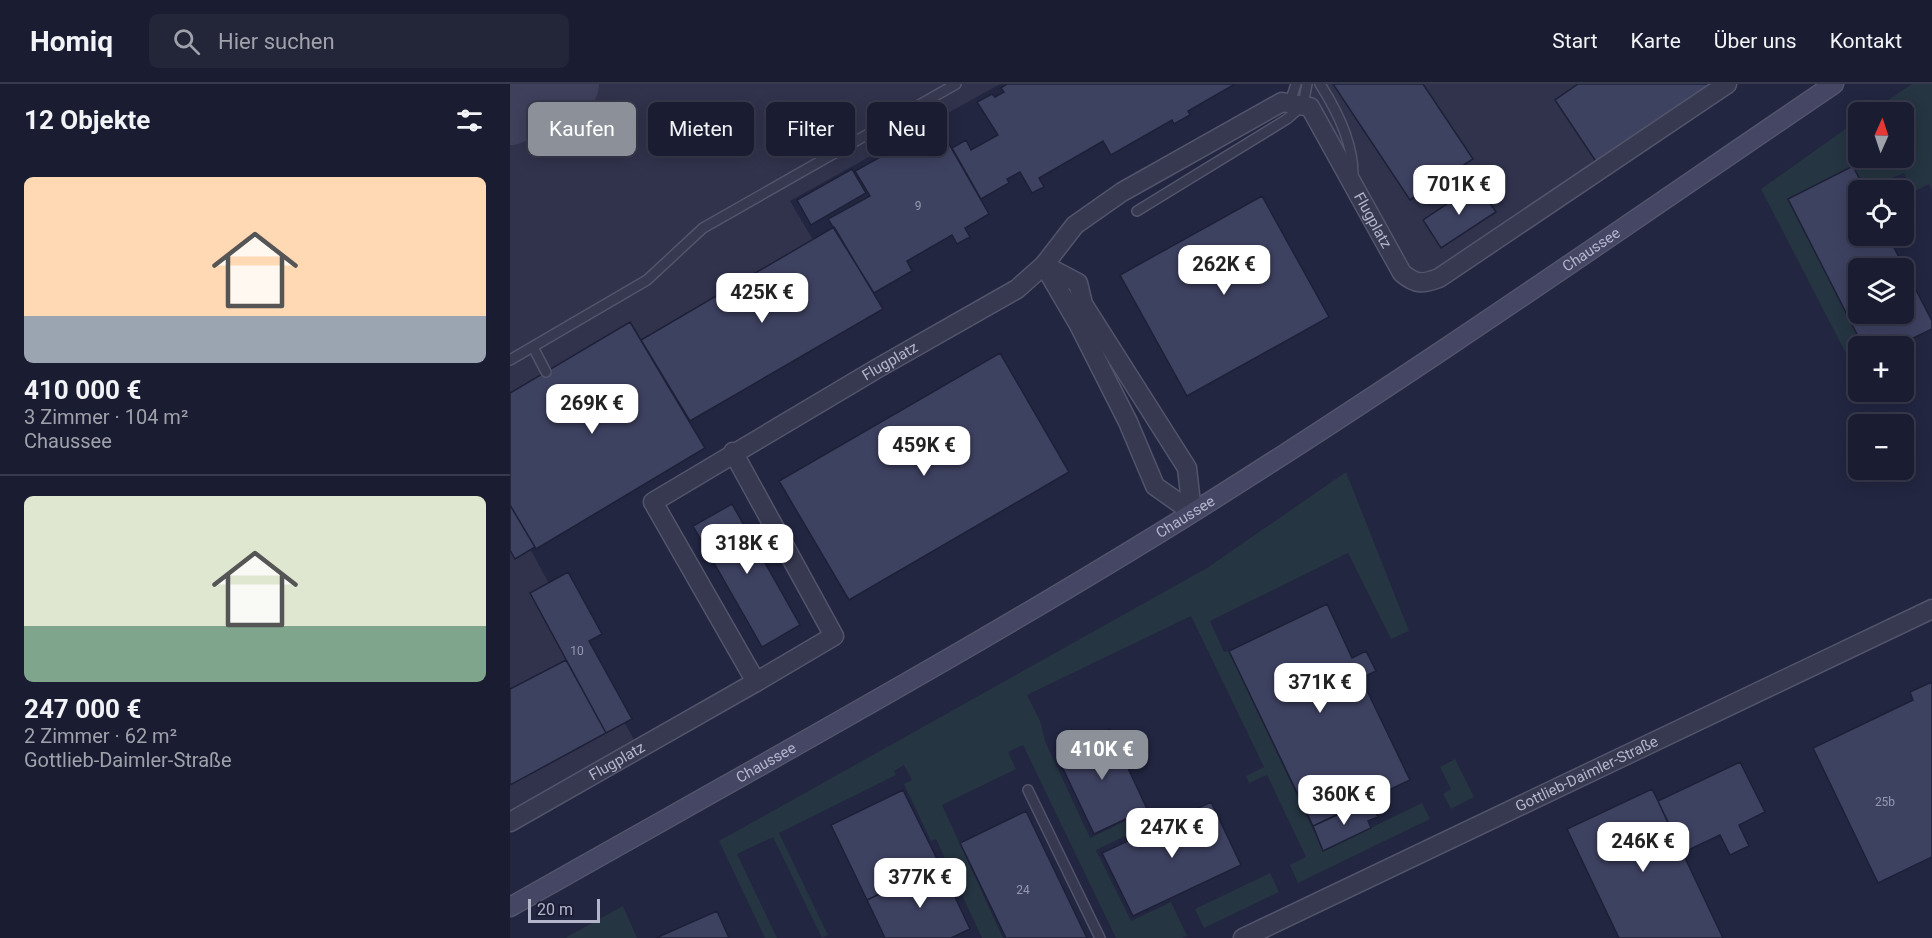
<!DOCTYPE html>
<html lang="de">
<meta charset="utf-8">
<style>
body{margin:0;font-family:Roboto,sans-serif;background:#232539;color:#f1f3f6;height:100vh;display:flex;flex-direction:column;font-size:22px;white-space:nowrap}
*{box-sizing:border-box;margin:0}
p{font-size:20px;color:#9fa1ab}
.icon{flex:none;width:33px;height:33px;fill:none;stroke:currentColor;stroke-width:2;stroke-linecap:round;stroke-linejoin:round}
.map{position:relative;flex:1;overflow:hidden}
.sheet{display:flex;flex-direction:column;background:#1a1c31;width:510px}
.sheet>*{flex:none}
.hud{position:absolute;left:18px;top:18px;width:570px;height:54px;display:flex;gap:12px}
.needle{width:39px;rotate:3deg}
.controls{position:absolute;left:1338px;top:18px;display:grid;gap:12px}
.controls a{display:grid;place-items:center;width:66px;height:66px;border-radius:9px;background:#1a1c31;box-shadow:0 3px 15px #0003,0 0 0 2px #383a4d;font-size:30px}
.scale{position:absolute;left:18px;bottom:15px;width:72px;box-sizing:border-box;padding-left:6px;border:3px solid #b3b5cb;border-top:0;font-size:16px;line-height:21px;white-space:nowrap;color:#b3b5cb;-webkit-text-stroke:4px #1c1e35;paint-order:stroke}
.price{position:absolute;translate:-50% -51px;padding:0 14px;border-radius:12px;background:#fff;color:#222;font-size:20px;line-height:39px;filter:drop-shadow(0 2px 3px #0008)}
.price::after{content:'';position:absolute;left:50%;top:36px;width:18px;height:14px;margin-left:-9px;background:inherit;clip-path:polygon(0 0,100% 0,50% 100%)}
.price.selected{background:#8c9099;color:#fff}
ul{padding:0;list-style:none}
li{display:grid;align-content:center;gap:12px;height:318px;padding:0 24px}
li+li{border-top:2px solid #383a4d}
li span{display:grid;place-items:center;height:186px;border-radius:9px;color:#555}
li>.icon{margin-inline-start:auto}
span .icon{width:108px;height:108px;fill:#fffc;stroke-width:1}
li b{font-size:26px}
h2{display:flex;justify-content:space-between;align-items:center;height:72px;padding:0 24px;font-size:26px}
.pill{padding:0 21px;border-radius:9px;background:#1a1c31;box-shadow:0 3px 15px #0003,0 0 0 2px #383a4d;font-size:21px;line-height:54px}
.pill.selected{background:#8c9099;color:#fff}
header{display:flex;align-items:center;gap:36px;box-sizing:border-box;height:84px;padding:0 30px;background:#1a1c31;border-bottom:2px solid #383a4d}
header strong{font-size:28px}
nav{display:flex;gap:33px;margin-inline-start:auto;font-size:21px}
.search{width:420px;height:54px;background:#232539;display:flex;align-items:center;gap:15px;box-sizing:border-box;padding:0 21px;border-radius:9px;color:#9fa1ab;font-size:22px}
main{display:flex;flex:1;min-height:0}
.map>svg:first-child{display:block}
.airport{fill:#31334d}
.green{fill:#253541}
.lines{fill:none;stroke-linecap:round;stroke-linejoin:round}
.taxiway{stroke:#3e405c;stroke-width:64}
.building{fill:#3e4261;stroke:#1e2037;stroke-width:1.5;fill-rule:evenodd}
.service-casing{stroke:#52546b;stroke-width:12}
.minor-casing{stroke:#52546b;stroke-width:21}
.secondary-casing{stroke:#52546b;stroke-width:21}
.service{stroke:#373950;stroke-width:9}
.minor{stroke:#373950;stroke-width:18}
.secondary{stroke:#444664;stroke-width:18}
.labels{text-anchor:middle;dominant-baseline:central;stroke-width:5;stroke-linejoin:round;paint-order:stroke}
.number-label{font-size:12px;fill:#9698b0}
.street-label{font-size:15px;fill:#b3b5cb;stroke:#1c1e35}
</style>
<header>
<strong>Homiq</strong>
<div class="search"><svg class="icon" aria-label="search" viewBox="0 0 24 24"><circle cx="10" cy="10" r="6"/><path d="M15 15l6 6"/></svg>Hier suchen</div>
<nav><a>Start</a><a>Karte</a><a>Über uns</a><a>Kontakt</a></nav>
</header>
<main>
<section class="sheet">
<h2>12 Objekte<svg class="icon" aria-label="filters" viewBox="0 0 24 24"><path d="M4 7h16M4 17h16"/><circle cx="9" cy="7" r="2"/><circle cx="15" cy="17" r="2"/></svg></h2>
<ul>
<li><span style="background:linear-gradient(#ffd9b3 75%,#9aa5b1 0)"><svg class="icon" aria-label="home" viewBox="0 0 24 24"><path d="M3 11l9-7 9 7M6 9v11h12V9"/></svg></span><div><b>410 000 €</b><p>3 Zimmer · 104 m²</p><p>Chaussee</p></div></li>
<li><span style="background:linear-gradient(#dfe7d0 70%,#7fa58c 0)"><svg class="icon" aria-label="home" viewBox="0 0 24 24"><path d="M3 11l9-7 9 7M6 9v11h12V9"/></svg></span><div><b>247 000 €</b><p>2 Zimmer · 62 m²</p><p>Gottlieb-Daimler-Straße</p></div></li>
</ul>
</section>
<div class="map">
<svg width="1422" height="854" viewBox="0 0 1422 854">
<rect width="100%" height="100%" fill="#222641"/>
<!-- airport -->
<path class="airport" d="M0,0H490L280,117L303,156L131,256L120,239L0,309Z
M784,0H1211L923,187L903,188L871,151Z
M0,428L129,665L0,738Z"/>
<!-- green -->
<path class="green" d="M1402,0H1422V106L1419,100L1403,108L1394,89L1354,106L1343,82L1278,116L1353,262H1348V282L1344,285L1251,105L1348,36V74H1394V28H1360Z
M836,388L899,547L881,555L838,469L700,537L714,568L719,567L813,767L912,719L920,735L788,799L780,781L796,773L757,691L739,699L736,692L754,683L681,532L517,611L530,637L535,657L580,754L630,730L636,742L586,766L621,837L661,818L677,852L672,854H606L513,661L498,668L506,685L432,721L493,854H472L426,755L421,757L394,700L402,696L394,681L384,687L386,691L269,749L318,851L312,854L263,753L227,770L267,854H255L209,757L697,484Z
M945,675L964,713L941,725L933,710L941,705L930,683Z
M760,789L769,808L694,844L685,825Z
M113,822L127,854H55Z"/>
<g class="lines">
<!-- taxiway -->
<path class="taxiway" d="M0,29L57,0"/>
</g>
<!-- building -->
<path class="building" d="M497,0H725L678,27L680,31L664,40L662,36L601,71L593,57L529,94L534,103L522,109L510,88L497,95L499,99L471,115L442,64L456,56L461,66L488,51L467,18L482,10L485,13L494,8L491,4Z
M823,0H913L963,75L900,116Z
M1068,0H1205L1087,79L1045,16Z
M428,41L479,130L455,144L460,153L447,160L442,151L397,177L402,187L364,209L318,135L360,112L345,87Z
M1343,82L1355,106H1348V152H1378L1422,237V245L1387,262H1353L1278,115ZM1348,184H1394V230H1348Z
M342,85L356,109L301,141L287,116Z
M967,100L986,128L931,164L913,136Z
M752,112L819,233L677,312L610,191Z
M324,143L373,225L180,337L131,256Z
M120,238L195,364L26,465L0,421V309Z
M490,269L559,388L339,516L269,397Z
M222,420L290,541L252,563L183,442Z
M0,421L25,463L5,475L0,466Z
M58,488L92,550L79,557L122,635L96,649L20,509Z
M817,520L842,574L856,567L866,587L851,594L900,696L803,742L719,567Z
M56,576L96,649L0,701V605Z
M1422,598V773L1368,799L1303,664L1403,616L1400,608Z
M600,645L637,725L584,750L546,670Z
M1230,678L1255,728L1229,741L1239,762L1220,771L1210,751L1172,769L1148,717Z
M1142,705L1148,717L1213,854H1109L1057,745Z
M393,706L430,781L357,816L321,741Z
M701,718L731,781L623,832L592,769Z
M851,720L855,727L863,723L868,733L858,737L861,744L813,767L803,742Z
M516,727L577,854H496L450,759Z
M430,781L460,845L441,854H375L357,816Z
M207,827L219,854H146Z"/>
<g class="lines">
<defs>
<path id="service" d="M810,0C828,28 844,60 843,93
M780,18L786,0
M627,127L777,35L793,21L797,0
M23,263L36,288
M0,276L137,196L193,144L446,0
M518,706L590,854"/>
<g id="minor">
<path d="M534,181L568,199L573,220L677,384L682,428"/>
<path d="M534,181L569,241L618,338L645,402L682,428"/>
<path d="M223,368L324,552L246,598"/>
<path id="s1" d="M0,738L246,598L143,418L368,284L507,205L534,181L565,141L612,108L772,18L800,23L892,189C906,201 913,200 929,194L1217,0"/>
<path id="s2" d="M733,854L1422,525"/>
</g>
<g id="secondary">
<path id="s3" d="M0,823C229,693 462,566 685,427C902,291 1112,144 1324,0"/>
</g>
</defs>
<!-- service casing -->
<use href="#service" class="service-casing"/>
<!-- minor casing -->
<use href="#minor" class="minor-casing"/>
<!-- secondary casing -->
<use href="#secondary" class="secondary-casing"/>
<!-- service -->
<use href="#service" class="service"/>
<!-- minor -->
<use href="#minor" class="minor"/>
<!-- secondary -->
<use href="#secondary" class="secondary"/>
</g>
<g class="labels">
<!-- number labels -->
<g class="number-label">
<text x="408" y="122">9</text>
<text x="67" y="567">10</text>
<text x="1375" y="718">25b</text>
<text x="513" y="806">24</text>
</g>
<!-- street labels -->
<g class="street-label">
<text stroke="none"><textPath href="#s1" startOffset="1398">Flugplatz</textPath></text>
<text stroke="none"><textPath href="#s3" startOffset="1266">Chaussee</textPath></text>
<text stroke="none"><textPath href="#s1" startOffset="766">Flugplatz</textPath></text>
<text stroke="none"><textPath href="#s3" startOffset="780">Chaussee</textPath></text>
<text stroke="none"><textPath href="#s1" startOffset="123">Flugplatz</textPath></text>
<text stroke="none"><textPath href="#s3" startOffset="294">Chaussee</textPath></text>
<text stroke="none"><textPath href="#s2" startOffset="381">Gottlieb-Daimler-Straße</textPath></text>
</g>
</g>
</svg>
<div class="controls">
<a><svg class="needle" viewBox="-14 -14 28 28"><path d="M0-13l5 13h-10z" fill="#e53935"/><path d="M0 13l5-13h-10z" fill="#9fa1ab"/></svg></a>
<a><svg class="icon" aria-label="locate" viewBox="0 0 24 24"><circle cx="12" cy="12" r="6"/><path d="M12 2v4M12 18v4M2 12h4M18 12h4"/></svg></a>
<a><svg class="icon" aria-label="layers" viewBox="0 0 24 24"><path d="M12 4l9 5-9 5-9-5zM3 14l9 5 9-5"/></svg></a>
<a>+</a>
<a>−</a>
</div>
<div class="scale">20 m</div>
<b class="price" style="left:949px;top:132px">701K €</b>
<b class="price" style="left:714px;top:212px">262K €</b>
<b class="price" style="left:252px;top:240px">425K €</b>
<b class="price" style="left:82px;top:351px">269K €</b>
<b class="price" style="left:414px;top:393px">459K €</b>
<b class="price" style="left:237px;top:491px">318K €</b>
<b class="price" style="left:810px;top:630px">371K €</b>
<b class="price selected" style="left:592px;top:697px">410K €</b>
<b class="price" style="left:834px;top:742px">360K €</b>
<b class="price" style="left:662px;top:775px">247K €</b>
<b class="price" style="left:1133px;top:789px">246K €</b>
<b class="price" style="left:410px;top:825px">377K €</b>
<div class="hud">
<a class="pill selected">Kaufen</a>
<a class="pill">Mieten</a>
<a class="pill">Filter</a>
<a class="pill">Neu</a>
</div>
</div>
</main>
